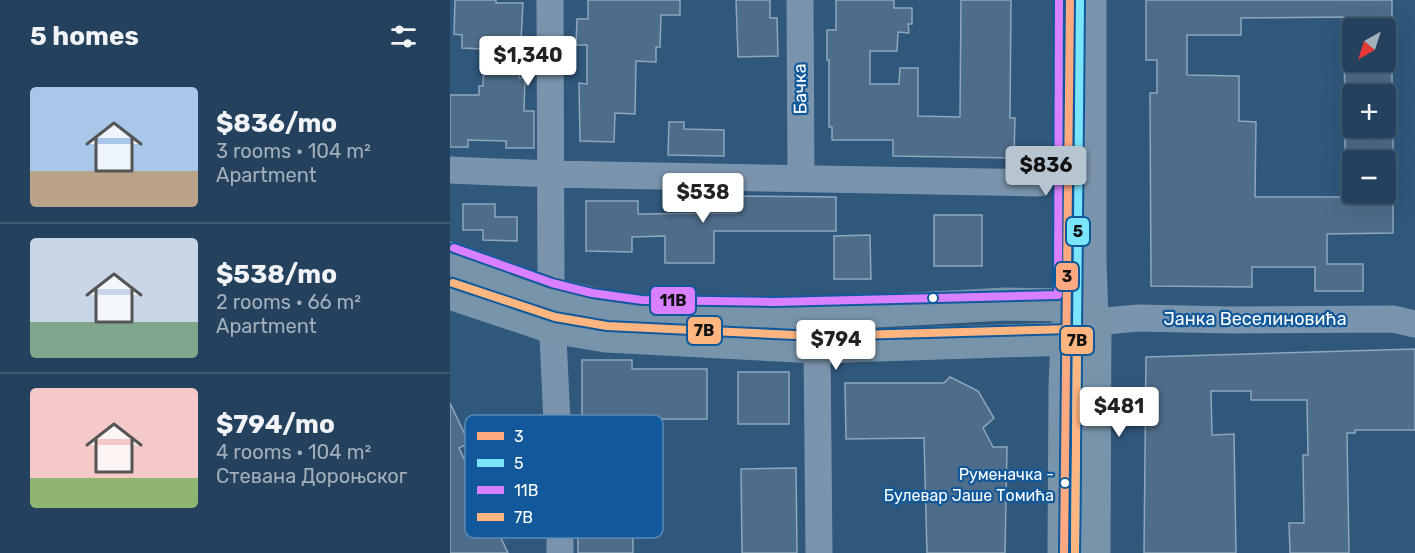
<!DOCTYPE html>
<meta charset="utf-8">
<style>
body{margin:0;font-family:Rubik,sans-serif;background:#304d66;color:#f1f3f6;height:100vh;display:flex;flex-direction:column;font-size:22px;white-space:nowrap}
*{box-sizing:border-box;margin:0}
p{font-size:20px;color:#a3b0bc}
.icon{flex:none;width:33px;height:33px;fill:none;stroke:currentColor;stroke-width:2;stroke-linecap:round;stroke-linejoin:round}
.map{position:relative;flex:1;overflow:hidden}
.sheet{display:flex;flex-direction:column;background:#24425d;width:450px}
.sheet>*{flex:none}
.needle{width:39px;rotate:219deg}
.controls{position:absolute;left:892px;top:18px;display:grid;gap:12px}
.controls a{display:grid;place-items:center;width:54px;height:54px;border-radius:6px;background:#24425d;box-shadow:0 6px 24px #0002,0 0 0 2px #415b72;font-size:30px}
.price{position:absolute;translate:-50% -51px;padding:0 14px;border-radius:6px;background:#fff;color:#222;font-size:20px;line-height:39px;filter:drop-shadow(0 2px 3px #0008)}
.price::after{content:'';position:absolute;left:50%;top:36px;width:18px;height:14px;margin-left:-9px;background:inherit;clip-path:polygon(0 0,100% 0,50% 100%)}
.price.current{background:#b7c5d1;color:#111}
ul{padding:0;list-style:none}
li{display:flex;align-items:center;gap:18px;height:150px;padding:0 30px}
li+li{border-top:2px solid #415b72}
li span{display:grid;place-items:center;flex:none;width:168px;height:120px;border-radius:6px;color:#555}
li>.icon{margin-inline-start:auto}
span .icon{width:72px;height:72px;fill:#fffc;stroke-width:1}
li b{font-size:26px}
h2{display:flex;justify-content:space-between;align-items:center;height:72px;padding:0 30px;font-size:26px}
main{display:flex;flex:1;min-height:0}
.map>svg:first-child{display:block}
.building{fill:#4e6d8a;stroke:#8fa6bb;stroke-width:1.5}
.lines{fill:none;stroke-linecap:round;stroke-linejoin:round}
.minor{stroke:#7b94ad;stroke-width:27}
.major{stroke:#7894ab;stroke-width:33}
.bus-1-casing{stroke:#11599b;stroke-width:12}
.bus-2-casing{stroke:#11599b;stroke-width:12}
.bus-3-casing{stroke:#11599b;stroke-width:12}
.bus-4-casing{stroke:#11599b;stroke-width:12}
.bus-1{stroke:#ffa980;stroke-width:8}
.bus-2{stroke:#7ae5fd;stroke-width:8}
.bus-3{stroke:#d880ff;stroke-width:8}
.bus-4{stroke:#ffb580;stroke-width:8}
.bus-dot{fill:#fff;stroke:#11599b;stroke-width:2}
.labels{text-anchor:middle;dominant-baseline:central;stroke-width:4.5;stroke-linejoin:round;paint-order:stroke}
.bus-label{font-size:16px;fill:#fff;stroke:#11599b;text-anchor:end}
.street-label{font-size:18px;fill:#fff;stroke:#11599b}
.key{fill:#11599b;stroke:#588bb9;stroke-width:1.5}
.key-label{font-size:16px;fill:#fff}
.line-badge{stroke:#11599b;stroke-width:2}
.pale-badge-label{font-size:16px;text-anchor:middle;font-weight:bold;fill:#111}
</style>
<main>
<section class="sheet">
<h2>5 homes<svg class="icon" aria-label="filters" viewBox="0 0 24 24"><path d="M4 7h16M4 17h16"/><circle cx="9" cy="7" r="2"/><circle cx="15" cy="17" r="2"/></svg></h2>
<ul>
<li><span style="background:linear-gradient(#a9c7e8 70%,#b9a48a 0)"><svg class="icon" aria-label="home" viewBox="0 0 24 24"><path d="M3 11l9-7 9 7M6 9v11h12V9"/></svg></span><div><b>$836/mo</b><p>3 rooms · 104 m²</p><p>Apartment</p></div></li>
<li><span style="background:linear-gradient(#c9d6e8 70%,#7fa58c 0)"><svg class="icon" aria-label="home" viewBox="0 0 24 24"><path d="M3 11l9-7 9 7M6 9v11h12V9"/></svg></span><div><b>$538/mo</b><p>2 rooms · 66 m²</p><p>Apartment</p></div></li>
<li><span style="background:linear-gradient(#f6c9c9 75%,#8fb573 0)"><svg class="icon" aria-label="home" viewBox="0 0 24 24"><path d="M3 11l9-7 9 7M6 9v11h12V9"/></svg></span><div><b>$794/mo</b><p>4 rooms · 104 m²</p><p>Стевана Дороњског</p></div></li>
</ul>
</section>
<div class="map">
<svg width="965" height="553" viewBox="0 0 965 553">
<rect width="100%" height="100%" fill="#30587c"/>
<!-- building -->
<path class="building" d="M5,0H46V3H73L69,78H75L74,111H84V148H56V141L18,140V147H0V95H29V86H33L34,54H32V49L12,48V35L4,34Z
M138,0H230V15H211L210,47H206V62L186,61L185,114L165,113L164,142L130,141L129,83L137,84V45H126L127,19H138Z
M286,0H320V18H327L328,56L288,57Z
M386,0H444V8H462V24H458L459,33L448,32L447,51H420V84H449L450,68H468V116L510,117L511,0H561L560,118H565L564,158L443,156V140H382V127H379V60H377V30H386Z
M696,0H942V28H894V17L791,18V35H737V75L789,76V121L806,122L805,197H895V194H943V233L877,234V264H913V291H865V267H802V287L701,286L700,93H707V60H696Z
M894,62H942V94H895Z
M219,122H234V129L274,130V156L218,155Z
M895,128H943V160H895Z
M286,196L386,197V231H264V263H215V236L182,237V252L136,251V201H188V214L286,213Z
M13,204H45V217H67V241L33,240V230H13Z
M484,215H532V266H484Z
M420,235L421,279H384V236Z
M965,349V430H905V433H897L899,553H840L839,523H854L853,455H858L857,400H801V391H761L762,435L784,434L786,553H694L696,357Z
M132,360H182V369H257V419H203L204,468H182L183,553H128L127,424H132Z
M288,372H339V424H288Z
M500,377L528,391L544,418L533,428L543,447H557L555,553H477L474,438L396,439L395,383H494Z
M0,403L19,443L9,448L58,553H0Z
M346,468L347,553H292L291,469Z"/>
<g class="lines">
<!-- minor -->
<path class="minor" d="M100,0L101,294L110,487V553
M350,0L351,178
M643,0V260L645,322L688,318L782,320L943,319L965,324
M0,170L100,174L589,183
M618,305L620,0
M367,347L369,553"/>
<!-- major -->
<path class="major" d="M0,258L101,294L158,307L191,311L371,314L555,304L618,305L639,316L645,322
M0,293L102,327L156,336L367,347L617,339L628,336L645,322
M614,553L615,385L618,318
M644,553L645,322"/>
<defs>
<path id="bus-1" d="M614,553L620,0"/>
<path id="bus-2" d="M625,553L630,0"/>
<path id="bus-3" d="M4,248L102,283L142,293L192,300L325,302L608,295L609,0"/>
<path id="bus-4" d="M3,283L105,317L157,326L367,336L621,329L626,333L627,339L625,553"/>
</defs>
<!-- bus-1 casing -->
<use href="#bus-1" class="bus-1-casing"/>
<!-- bus-2 casing -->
<use href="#bus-2" class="bus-2-casing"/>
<!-- bus-3 casing -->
<use href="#bus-3" class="bus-3-casing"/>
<!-- bus-4 casing -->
<use href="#bus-4" class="bus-4-casing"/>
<!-- bus-1 -->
<use href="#bus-1" class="bus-1"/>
<!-- bus-2 -->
<use href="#bus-2" class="bus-2"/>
<!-- bus-3 -->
<use href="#bus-3" class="bus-3"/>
<!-- bus-4 -->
<use href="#bus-4" class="bus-4"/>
</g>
<!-- markers -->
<g class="bus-dot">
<circle cx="483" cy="298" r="5"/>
<circle cx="615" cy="483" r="5"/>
</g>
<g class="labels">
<!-- bus labels -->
<g class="bus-label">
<text x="604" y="474">Руменачка -<tspan x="604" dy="21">Булевар Јаше Томића</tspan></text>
</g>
<!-- street labels -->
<g class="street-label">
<text transform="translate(350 89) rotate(-91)">Бачка</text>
<text x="805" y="319">Јанка Веселиновића</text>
</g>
</g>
<!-- legend -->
<rect x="15" y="415" width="198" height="123" rx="9" class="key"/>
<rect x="27" y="432" width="27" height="8" fill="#ffa980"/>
<rect x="27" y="459" width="27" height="8" fill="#7ae5fd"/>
<rect x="27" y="486" width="27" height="8" fill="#d880ff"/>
<rect x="27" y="513" width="27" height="8" fill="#ffb580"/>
<g class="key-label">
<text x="64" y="442">3</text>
<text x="64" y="469">5</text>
<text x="64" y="496">11B</text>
<text x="64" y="523">7B</text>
</g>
<g class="line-badge">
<rect x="616" y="217" width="24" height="29" rx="6" fill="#7ae5fd"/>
<rect x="605" y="262" width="24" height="29" rx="6" fill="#ffa980"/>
<rect x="200" y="286" width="46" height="29" rx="6" fill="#d880ff"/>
<rect x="237" y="316" width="35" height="29" rx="6" fill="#ffb580"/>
<rect x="610" y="326" width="34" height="29" rx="6" fill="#ffb580"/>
</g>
<g class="pale-badge-label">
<text x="628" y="237">5</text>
<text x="617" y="282">3</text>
<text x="223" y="306">11B</text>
<text x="254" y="336">7B</text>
<text x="627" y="346">7B</text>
</g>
</svg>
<div class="controls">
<a><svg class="needle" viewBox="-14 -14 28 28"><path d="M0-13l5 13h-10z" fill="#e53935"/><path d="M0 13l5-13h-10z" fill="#a3b0bc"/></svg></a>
<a>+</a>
<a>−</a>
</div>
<b class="price" style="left:78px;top:87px">$1,340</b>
<b class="price current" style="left:596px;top:197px">$836</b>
<b class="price" style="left:253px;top:224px">$538</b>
<b class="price" style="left:386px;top:371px">$794</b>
<b class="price" style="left:669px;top:438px">$481</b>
</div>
</main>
